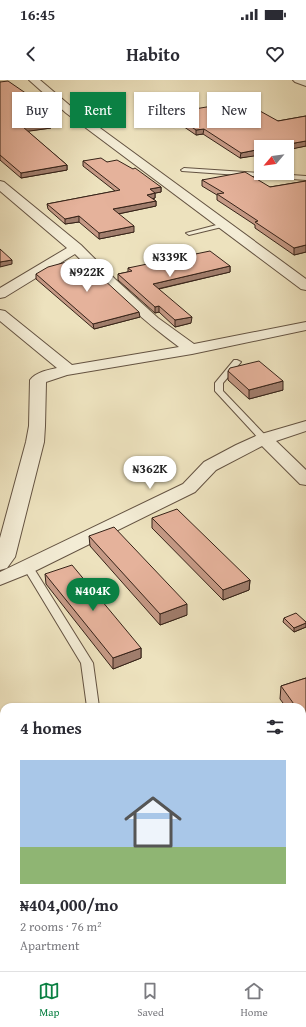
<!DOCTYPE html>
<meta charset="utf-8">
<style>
body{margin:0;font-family:"Gentium Book Plus",serif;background:#f2f2f3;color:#2b2b33;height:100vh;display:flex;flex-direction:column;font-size:15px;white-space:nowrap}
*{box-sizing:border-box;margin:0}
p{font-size:13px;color:#7c7c81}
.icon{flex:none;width:22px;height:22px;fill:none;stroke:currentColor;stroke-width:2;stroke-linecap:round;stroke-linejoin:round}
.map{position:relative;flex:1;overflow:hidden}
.sheet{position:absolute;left:0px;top:623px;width:306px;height:268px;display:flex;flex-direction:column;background:#fff;border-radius:12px 12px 0 0;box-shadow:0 1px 3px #0004}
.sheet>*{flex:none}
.banner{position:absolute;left:12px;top:12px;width:282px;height:36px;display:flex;gap:8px}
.needle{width:26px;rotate:241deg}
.controls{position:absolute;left:254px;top:60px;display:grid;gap:8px}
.controls a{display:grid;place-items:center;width:40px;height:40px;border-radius:0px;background:#fff;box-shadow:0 1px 3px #0004;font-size:20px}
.price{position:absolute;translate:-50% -34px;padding:0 9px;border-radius:14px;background:#fff;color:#222;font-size:13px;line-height:26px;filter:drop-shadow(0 1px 2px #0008)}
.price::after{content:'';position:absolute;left:50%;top:24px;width:12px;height:9px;margin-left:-6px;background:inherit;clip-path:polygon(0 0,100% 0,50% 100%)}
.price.on{background:#0b8043;color:#fff}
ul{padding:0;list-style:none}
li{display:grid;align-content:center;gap:8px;height:212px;padding:0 20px}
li+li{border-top:1px solid #e1e1e2}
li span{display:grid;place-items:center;height:124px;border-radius:0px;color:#555}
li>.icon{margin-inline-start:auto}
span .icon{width:72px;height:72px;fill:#fffc;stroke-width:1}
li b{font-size:17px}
h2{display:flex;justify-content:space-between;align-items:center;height:48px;padding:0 20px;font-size:17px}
.chip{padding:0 14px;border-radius:0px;background:#fff;box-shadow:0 1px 3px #0004;font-size:14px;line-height:36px}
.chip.on{background:#0b8043;color:#fff}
.status{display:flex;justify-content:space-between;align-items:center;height:28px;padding:0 20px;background:#fff;direction:ltr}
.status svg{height:11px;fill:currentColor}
header{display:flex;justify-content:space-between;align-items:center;height:52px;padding:0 20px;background:#fff;font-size:18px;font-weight:700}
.menu{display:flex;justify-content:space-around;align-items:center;height:56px;border-top:1px solid #e1e1e2;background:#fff;font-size:11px;color:#7c7c81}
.menu a{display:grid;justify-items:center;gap:2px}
.menu .on{color:#0b8043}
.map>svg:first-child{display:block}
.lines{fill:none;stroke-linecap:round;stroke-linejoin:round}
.service-casing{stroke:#645342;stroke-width:2}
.minor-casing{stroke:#645342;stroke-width:2}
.service{fill:#f3ecd5;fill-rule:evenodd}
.minor{fill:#f3ecd5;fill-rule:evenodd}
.wall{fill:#c59985;stroke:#362318}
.shaded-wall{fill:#a07d6c;stroke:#362318}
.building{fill:#e5b29b;stroke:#362318}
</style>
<div class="status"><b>16:45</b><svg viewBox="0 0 49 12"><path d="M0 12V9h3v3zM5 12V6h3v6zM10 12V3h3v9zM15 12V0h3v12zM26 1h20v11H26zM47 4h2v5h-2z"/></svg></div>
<header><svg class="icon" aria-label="back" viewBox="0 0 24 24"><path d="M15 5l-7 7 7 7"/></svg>Habito<svg class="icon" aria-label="heart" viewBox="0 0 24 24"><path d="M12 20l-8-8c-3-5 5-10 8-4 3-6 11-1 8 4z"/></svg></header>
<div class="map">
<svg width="306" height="891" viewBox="0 0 306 891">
<rect width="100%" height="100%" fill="#ede2be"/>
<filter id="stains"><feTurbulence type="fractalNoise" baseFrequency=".005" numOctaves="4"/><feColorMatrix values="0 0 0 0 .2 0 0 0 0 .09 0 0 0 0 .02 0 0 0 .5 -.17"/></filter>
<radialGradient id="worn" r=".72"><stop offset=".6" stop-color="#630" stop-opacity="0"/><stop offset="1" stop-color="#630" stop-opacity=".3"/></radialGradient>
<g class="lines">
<defs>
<path id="service" d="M184,88L306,96V100L182,91L181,90Z
M224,143L226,144V146L189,155L186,153Z
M234,280H237L241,282L223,303V311L267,357L269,359L267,361H261L215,311V303Z
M28,484L33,487L93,583L99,627H87L81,583L23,487Z
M4,701V713L0,714V702Z
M302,794L306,796V811L302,809Z"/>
<path id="minor" d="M29,0H40L74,29L306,199V210L301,209L66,33Z
M293,0H306V6L295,2Z
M0,101L4,102L81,165L115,199L158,238L194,264L306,242V250L192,274L67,295L46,302L45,346L44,362L15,477L7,488L0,490V458L26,362L29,346L30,300C36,292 48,290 57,288L0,241V230L5,231L72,285L179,267C141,239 108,208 75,174L5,217L0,218V208L67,168L0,111Z
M306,341V351L276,361L306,390V405L300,404L262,366L216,390L195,412L35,491L0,505V492L183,404L204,382L236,365L258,355Z"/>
</defs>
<!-- service casing -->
<use href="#service" class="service-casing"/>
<!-- minor casing -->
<use href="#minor" class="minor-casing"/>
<!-- service -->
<use href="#service" class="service"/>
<!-- minor -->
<use href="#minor" class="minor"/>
</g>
<!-- wall -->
<path class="wall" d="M0,2L58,32V36L45,39L51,48L27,51L67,85V90L21,98L0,80Z
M171,33L278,41L306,36V66L240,78L203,54L196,55L171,38Z
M83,81L107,82L161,107V112L155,113V118L153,119L156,121V126L118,134L134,152L99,159L79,142L65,144L48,129L47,124L115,111L83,86Z
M202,100L270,107L306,101V172L294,175L255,148V145L217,120V115L202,106Z
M230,186V192L159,209L191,243L175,247L159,232L155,233L118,200V194L128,192V188Z
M36,194L140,237L94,249L36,199Z
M228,291L283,310L249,319L228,300Z
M152,438L250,500L249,510L223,520L152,448Z
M89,456L187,535L160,545L90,466Z
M45,494L141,568V578L113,589L46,504Z
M284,538L306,542V547L294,552L283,542Z
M306,598V651H304L302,649V627H286L280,619L281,606Z
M91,887H162L165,891H93Z
M187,887H254L257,891H190Z"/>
<!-- shaded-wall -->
<path class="shaded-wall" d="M58,32V36L40,40V35Z
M50,43L51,48L23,52V47Z
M204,49L203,54L196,55V50Z
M306,61V66L287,70V67H272Z
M261,69V75L240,78L241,73Z
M67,85V90L21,98V93Z
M161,107V112L150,114V109Z
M155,113V118L147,120V115Z
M156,121V126L113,135V129Z
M79,136V142L65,144V139Z
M134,146V152L99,159V153Z
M306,165V172L294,175V168Z
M12,180V184L0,187V182Z
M230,186V192L153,210V204Z
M159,226V232L155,233V227Z
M139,232L140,237L94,249L93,244Z
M192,237L191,243L175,247V240Z
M283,301V310L249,319V310Z
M250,500L249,510L223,520V510Z
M187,524V535L160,545V534Z
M306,543V547L294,552V548Z
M141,568V578L113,589V578Z
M306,638V651H304L305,639Z
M4,756V765L0,766V758Z"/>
<!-- building -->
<path class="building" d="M8,1L27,14L32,13L58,32L40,35L50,43L23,47L67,85L21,93L0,75V2Z
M242,21L278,41L306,36V61L272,67H261V69L241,73L204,49L196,50L171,33Z
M101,78L107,82L117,80L133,89L135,88L161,107L150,109L155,113L147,115L156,121L113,129L134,146L99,153L79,136L65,139L47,124L120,110L83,81Z
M245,92L270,107L306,101V165L294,168L255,142L258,141L217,114L224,113L202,100Z
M0,169L12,180L0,182Z
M210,171L230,186L153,204L192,237L175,240L159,226L155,227L118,194L132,191L128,188Z
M70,181L95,200L102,198L139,232L93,244L36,194L48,187Z
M259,281L283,301L249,310L228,291L230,288Z
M177,429L250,500L223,510L152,438Z
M114,447L187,524L160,534L89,456Z
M72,485L141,568L113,578L45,494Z
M296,533L306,542V543L294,548L284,538Z
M306,598V638L305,639L302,634V627H296L281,606Z
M0,744L4,751V756L0,758Z
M96,887H162L165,891H98Z
M194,887H254L257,891H197Z"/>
<rect width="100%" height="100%" filter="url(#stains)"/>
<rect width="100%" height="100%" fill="url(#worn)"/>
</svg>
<div class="controls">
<a><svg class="needle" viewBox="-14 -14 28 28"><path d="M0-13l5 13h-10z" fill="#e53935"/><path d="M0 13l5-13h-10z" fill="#7c7c81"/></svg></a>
</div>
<b class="price" style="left:170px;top:198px">₦339K</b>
<b class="price" style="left:87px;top:213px">₦922K</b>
<b class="price" style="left:150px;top:410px">₦362K</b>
<b class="price on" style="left:93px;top:532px">₦404K</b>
<div class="banner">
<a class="chip">Buy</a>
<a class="chip on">Rent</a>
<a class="chip">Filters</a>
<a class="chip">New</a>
</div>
<section class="sheet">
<h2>4 homes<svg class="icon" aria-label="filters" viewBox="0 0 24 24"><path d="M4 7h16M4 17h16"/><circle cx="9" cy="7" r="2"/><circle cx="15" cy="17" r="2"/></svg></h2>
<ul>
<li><span style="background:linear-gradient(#a9c7e8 70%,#8fb573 0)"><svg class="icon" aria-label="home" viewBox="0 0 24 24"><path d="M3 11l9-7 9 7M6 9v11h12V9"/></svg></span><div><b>₦404,000/mo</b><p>2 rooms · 76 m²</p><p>Apartment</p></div></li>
</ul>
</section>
</div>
<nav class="menu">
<a class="on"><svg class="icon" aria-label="map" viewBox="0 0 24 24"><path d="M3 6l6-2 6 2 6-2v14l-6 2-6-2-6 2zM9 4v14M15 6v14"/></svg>Map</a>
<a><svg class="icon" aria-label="saved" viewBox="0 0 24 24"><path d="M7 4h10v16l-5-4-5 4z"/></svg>Saved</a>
<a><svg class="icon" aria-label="home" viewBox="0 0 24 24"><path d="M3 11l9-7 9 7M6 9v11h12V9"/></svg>Home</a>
</nav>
